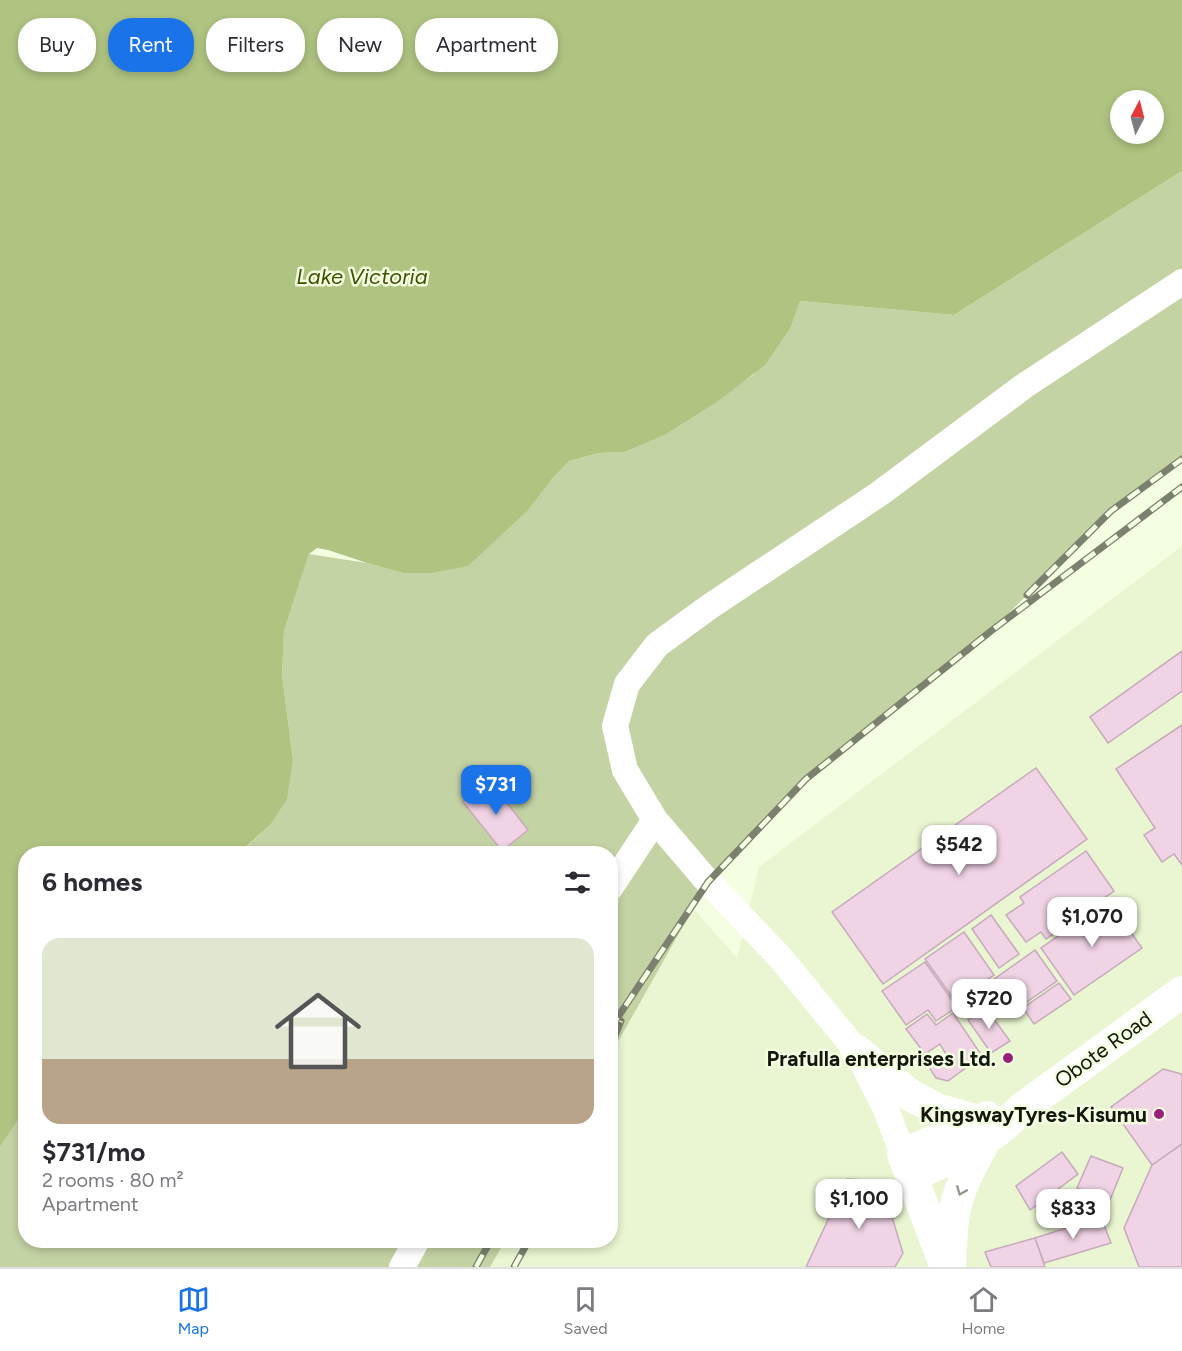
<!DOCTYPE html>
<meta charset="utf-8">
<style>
body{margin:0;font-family:Figtree,sans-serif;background:#f7f7f7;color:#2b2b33;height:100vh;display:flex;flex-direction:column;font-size:22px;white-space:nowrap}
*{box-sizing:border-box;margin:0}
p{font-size:20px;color:#7c7c81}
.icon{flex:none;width:33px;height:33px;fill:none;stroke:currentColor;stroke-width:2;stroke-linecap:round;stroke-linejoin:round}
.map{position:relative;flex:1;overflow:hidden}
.panel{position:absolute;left:18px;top:846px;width:600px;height:402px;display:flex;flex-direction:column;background:#fff;border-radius:24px;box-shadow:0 3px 9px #0003}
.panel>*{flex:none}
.guide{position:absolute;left:18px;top:18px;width:600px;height:54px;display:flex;gap:12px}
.needle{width:39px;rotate:7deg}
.tools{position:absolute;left:1110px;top:90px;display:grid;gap:12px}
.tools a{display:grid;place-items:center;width:54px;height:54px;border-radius:50%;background:#fff;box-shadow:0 3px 9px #0003;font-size:30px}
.price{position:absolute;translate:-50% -51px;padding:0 14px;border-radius:12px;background:#fff;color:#222;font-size:20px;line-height:39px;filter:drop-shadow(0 2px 3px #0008)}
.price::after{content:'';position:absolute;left:50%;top:36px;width:18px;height:14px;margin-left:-9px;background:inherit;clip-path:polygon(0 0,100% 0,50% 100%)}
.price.selected{background:#1a73e8;color:#fff}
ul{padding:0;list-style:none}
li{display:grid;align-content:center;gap:12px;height:318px;padding:0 24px}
li span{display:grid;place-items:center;height:186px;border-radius:18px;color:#555}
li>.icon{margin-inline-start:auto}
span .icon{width:108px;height:108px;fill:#fffc;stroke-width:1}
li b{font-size:26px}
h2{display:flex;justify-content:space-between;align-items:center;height:72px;padding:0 24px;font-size:26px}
.tag{padding:0 21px;border-radius:24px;background:#fff;box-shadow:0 3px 9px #0003;font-size:21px;line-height:54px}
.tag.selected{background:#1a73e8;color:#fff}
.menu{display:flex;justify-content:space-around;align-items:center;height:84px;border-top:2px solid #e1e1e2;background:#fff;font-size:16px;color:#7c7c81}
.menu a{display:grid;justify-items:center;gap:3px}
.menu .selected{color:#1a73e8}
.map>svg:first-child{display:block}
.built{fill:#e9f6d1}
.green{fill:#c4d3a4}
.forest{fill:#afc481;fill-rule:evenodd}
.building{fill:#f0d3e5;stroke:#c6aabb;stroke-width:1.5}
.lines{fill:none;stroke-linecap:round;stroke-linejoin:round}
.minor{stroke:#fff;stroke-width:26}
.major{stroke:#fff;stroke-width:32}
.rail-casing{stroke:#7b816e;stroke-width:7}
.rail{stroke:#f4ffe1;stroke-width:4.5;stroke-dasharray:14;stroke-linecap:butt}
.oneway{stroke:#959792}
.poi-dot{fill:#99207a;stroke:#f4ffe1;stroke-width:2}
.labels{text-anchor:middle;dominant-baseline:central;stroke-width:5;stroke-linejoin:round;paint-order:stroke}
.street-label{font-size:21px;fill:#14170d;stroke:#f4ffe1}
.poi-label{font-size:21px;font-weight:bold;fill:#14170d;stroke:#f4ffe1;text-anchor:end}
.water-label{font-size:22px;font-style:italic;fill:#405100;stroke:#f4ffe1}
</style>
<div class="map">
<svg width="1182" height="1267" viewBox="0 0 1182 1267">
<rect width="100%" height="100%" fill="#f4ffe1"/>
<!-- built -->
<path class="built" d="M1182,546V1267H424L439,1241L610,1240L611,945L658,868L737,958L759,867Z"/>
<!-- green -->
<path class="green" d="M1182,171V460L1111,511L991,631L806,779L759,826L708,882L611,1054L610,854H239L270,825L293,758L282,675L284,631L309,554L367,563L403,573L551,480L569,461L599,453L625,452L652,440L753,375L791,327L800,301L954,315Z
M25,1110L26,1240L505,1241L490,1267H0V1147Z"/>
<!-- forest -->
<path class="forest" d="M0,0H1182V171L954,315L800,301L791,327L765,365L717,402L664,435L625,452L599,453L569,461L551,480L527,511L468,566L431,573H403L367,563L328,550L317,548L309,554L284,631L282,675L293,759L287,799L270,825L239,853L26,854L25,1110L0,1147ZM1120,100H1154V134H1120Z"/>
<!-- building -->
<path class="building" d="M1182,651V691L1108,743L1090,717Z
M1182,725V865L1174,854L1162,862L1144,835L1155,828L1116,769Z
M1036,768L1087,839L883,984L832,912Z
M490,781L528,830L502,851L463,802Z
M1086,851L1114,891L1046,939L1041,932L1026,942L1006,915L1024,903L1020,897Z
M1109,901L1142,948L1074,995L1041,948Z
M991,915L1019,954L999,968L972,929Z
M964,932L994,975L955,1001L925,959Z
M1035,950L1057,981L1015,1010L993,980Z
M925,962L957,1007L936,1021L928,1010L906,1025L882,991Z
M1059,983L1071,999L1034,1024L1023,1008Z
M985,1007L1010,1041L991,1053L968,1020Z
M953,1013L982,1056L948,1081L936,1078L928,1066L935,1060L939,1064L948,1058L940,1044L925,1054L906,1029L927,1014L936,1025Z
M1163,1069L1182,1074V1144L1152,1165L1111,1107Z
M1182,1144V1267H1139L1124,1228L1152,1165Z
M1062,1152L1078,1174L1030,1210L1016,1186Z
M1091,1156L1123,1168L1110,1200L1077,1188Z
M847,1179L881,1181L903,1253L895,1267H806Z
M1101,1217L1111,1243L1044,1263L1035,1238Z
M1035,1238L1045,1267H991L985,1252Z"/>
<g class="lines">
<!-- minor -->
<path class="minor" d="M610,888L655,820
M903,1154L885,1107L856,1050L779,956L708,882L655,820L625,770L615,726L627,684L657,645L709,607L879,494L1024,386L1182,282
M402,1267L417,1240"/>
<!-- major -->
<path class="major" d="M856,1050L910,1095L937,1109L978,1121
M912,1176C945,1161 979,1147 1007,1123C1013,1118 1018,1112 1024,1107L1182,992
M950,1266C951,1245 951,1224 956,1204C962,1181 975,1159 986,1138
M946,1267L903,1154L944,1137L987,1117"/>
<defs>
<path id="rail" d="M1027,595L1111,511L1182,459
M610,1029L708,882L806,779L991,631L1182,487
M610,1048L621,1021
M476,1267L491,1240
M514,1267L529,1240"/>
</defs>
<!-- rail casing -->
<use href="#rail" class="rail-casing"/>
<!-- rail -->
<use href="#rail" class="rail"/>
</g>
<!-- one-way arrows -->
<defs><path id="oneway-chevron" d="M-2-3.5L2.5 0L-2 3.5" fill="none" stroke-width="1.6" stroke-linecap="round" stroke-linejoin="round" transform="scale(1.5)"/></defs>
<use class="oneway" href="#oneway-chevron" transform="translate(961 1191) rotate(112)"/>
<!-- markers -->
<g class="poi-dot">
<circle cx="1008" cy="1058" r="6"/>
<circle cx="1159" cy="1114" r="6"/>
</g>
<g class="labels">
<!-- street labels -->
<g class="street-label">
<text transform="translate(1103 1049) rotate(-36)">Obote Road</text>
</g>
<!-- poi labels -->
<g class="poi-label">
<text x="996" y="1058">Prafulla enterprises Ltd.</text>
<text x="1147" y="1114">KingswayTyres-Kisumu</text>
</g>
<!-- water labels -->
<g class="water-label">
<text x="362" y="276">Lake Victoria</text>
</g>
</g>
</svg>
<div class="tools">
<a><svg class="needle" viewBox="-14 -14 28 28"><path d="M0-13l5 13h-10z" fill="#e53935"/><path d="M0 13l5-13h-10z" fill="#7c7c81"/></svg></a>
</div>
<b class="price selected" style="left:496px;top:816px">$731</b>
<b class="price" style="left:959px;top:876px">$542</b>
<b class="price" style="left:1092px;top:948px">$1,070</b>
<b class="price" style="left:989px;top:1030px">$720</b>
<b class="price" style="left:859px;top:1230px">$1,100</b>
<b class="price" style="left:1073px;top:1240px">$833</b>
<div class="guide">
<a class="tag">Buy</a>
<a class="tag selected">Rent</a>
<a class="tag">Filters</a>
<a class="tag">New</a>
<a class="tag">Apartment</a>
</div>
<section class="panel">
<h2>6 homes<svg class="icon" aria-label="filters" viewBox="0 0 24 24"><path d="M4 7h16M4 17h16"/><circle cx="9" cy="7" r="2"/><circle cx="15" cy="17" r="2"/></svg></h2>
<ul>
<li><span style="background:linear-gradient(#dfe7d0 65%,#b9a48a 0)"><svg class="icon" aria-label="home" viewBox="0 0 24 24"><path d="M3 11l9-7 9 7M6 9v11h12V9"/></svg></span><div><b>$731/mo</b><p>2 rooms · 80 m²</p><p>Apartment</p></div></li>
</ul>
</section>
</div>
<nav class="menu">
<a class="selected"><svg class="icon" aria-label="map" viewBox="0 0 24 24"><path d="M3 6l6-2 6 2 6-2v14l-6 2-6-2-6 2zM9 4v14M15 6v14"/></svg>Map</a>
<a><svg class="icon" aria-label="saved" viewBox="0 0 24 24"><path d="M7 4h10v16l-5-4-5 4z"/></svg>Saved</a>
<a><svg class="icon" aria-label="home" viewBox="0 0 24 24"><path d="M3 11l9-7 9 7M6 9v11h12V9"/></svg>Home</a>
</nav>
